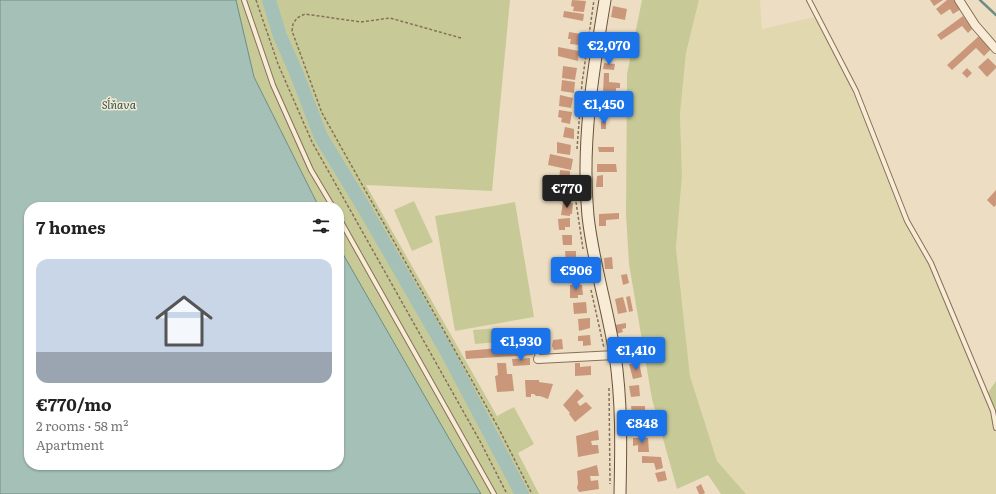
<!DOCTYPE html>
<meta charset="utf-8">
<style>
body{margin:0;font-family:Literata,serif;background:#f6f6f6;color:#222;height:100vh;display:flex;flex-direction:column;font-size:15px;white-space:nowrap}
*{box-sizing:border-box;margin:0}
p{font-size:13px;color:#767676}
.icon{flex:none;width:22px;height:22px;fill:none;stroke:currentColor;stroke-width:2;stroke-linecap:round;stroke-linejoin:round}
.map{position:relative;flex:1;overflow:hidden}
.drawer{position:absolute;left:24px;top:202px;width:320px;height:268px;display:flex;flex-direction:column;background:#fff;border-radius:16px;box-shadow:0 1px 3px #0004}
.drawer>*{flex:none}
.price{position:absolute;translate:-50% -34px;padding:0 9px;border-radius:4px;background:#1a73e8;color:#fff;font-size:13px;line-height:26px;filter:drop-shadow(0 1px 2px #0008)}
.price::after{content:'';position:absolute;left:50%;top:24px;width:12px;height:9px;margin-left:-6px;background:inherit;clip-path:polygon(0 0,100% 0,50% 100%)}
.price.on{background:#222;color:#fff}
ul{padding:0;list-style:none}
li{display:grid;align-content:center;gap:8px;height:212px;padding:0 12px}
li+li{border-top:1px solid #e0e0e0}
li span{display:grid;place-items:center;height:124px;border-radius:12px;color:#555}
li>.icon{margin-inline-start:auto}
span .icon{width:72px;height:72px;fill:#fffc;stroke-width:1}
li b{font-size:17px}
h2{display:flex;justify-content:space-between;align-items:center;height:48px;padding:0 12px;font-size:17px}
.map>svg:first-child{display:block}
.farmland{fill:#e2d8b0}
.green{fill:#c7ca97}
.water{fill:#a5c0b6;stroke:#6c8d83}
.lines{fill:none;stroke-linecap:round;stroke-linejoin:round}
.stream{stroke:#6c8d83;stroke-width:2.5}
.river{stroke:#a5c0b6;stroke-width:14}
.building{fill:#ca977a}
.service-casing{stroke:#86705a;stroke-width:6}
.minor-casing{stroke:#86705a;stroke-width:10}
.secondary-casing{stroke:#68513d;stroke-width:13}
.path{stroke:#86705a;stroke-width:1.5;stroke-dasharray:3 2;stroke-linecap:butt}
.service{stroke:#f8ecd6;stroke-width:4}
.minor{stroke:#f8ecd6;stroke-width:8}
.secondary{stroke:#f8ecd6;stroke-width:11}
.labels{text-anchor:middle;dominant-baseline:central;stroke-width:3;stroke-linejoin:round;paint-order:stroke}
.water-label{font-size:11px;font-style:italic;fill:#2e5651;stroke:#f4e9d2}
</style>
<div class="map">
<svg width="996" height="494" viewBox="0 0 996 494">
<rect width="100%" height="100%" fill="#eddec3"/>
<!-- farmland -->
<path class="farmland" d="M699,0H760L762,29L819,16L987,394L996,409V494H746L717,461L690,376L676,248L682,176L680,114L686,53Z"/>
<!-- green -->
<path class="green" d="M236,0H510L492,191L366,185L497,416L514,407L534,444L518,453L539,494H481L339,247V207H319L254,77Z
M642,0H699L686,53L680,114L682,176L676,248L690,376L717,461L746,494H721L708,475L677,489L652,399L629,264L626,214L627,74Z
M414,201L433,242L412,251L394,210Z
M515,202L534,317L455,331L435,216Z
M498,328L499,342L475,344L473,330Z
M996,381V409L987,394Z"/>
<!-- water -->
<path class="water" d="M0,0H236L254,77L319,207H29V465H339V247L481,494H0Z"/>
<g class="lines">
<!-- stream -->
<path class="stream" d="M980,0L996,15"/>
<!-- river -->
<path class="river" d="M269,0L280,36L296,72L321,137L363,206L447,352L522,494"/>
</g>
<!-- building -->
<path class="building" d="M572,0L586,1L584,12L573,11L574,7L571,6Z
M930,0H943L934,6Z
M947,0H955L961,9L953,14L950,9L941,15L936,9Z
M613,6L627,9L625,20L611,17Z
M564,11L584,14L583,21L563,17Z
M963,16L972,29L968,33L962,26L941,40L937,35Z
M569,32L581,34L580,45L570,44L571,39H568Z
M609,34H613L612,40H622L621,44H608Z
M979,36L991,49L984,56L976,48L952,70L947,65Z
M558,47L579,51L578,61L558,56Z
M988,58L996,66V68L987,77L978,67Z
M604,63L615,64L614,70L603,69Z
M563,66L577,68L575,80L562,78Z
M967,68L972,73L967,78L962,73Z
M604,73H609V82L620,83V88H616V92H603Z
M562,80L575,82L574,93L561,91Z
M560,95L573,98L571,108L559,106Z
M601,98L618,99L616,109H601Z
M559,110L572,112L570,124L561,122L562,118L558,117Z
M601,121H606V129H601Z
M565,127L574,129V139L563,137Z
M557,142L571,145L570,155L557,153Z
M598,147H614V152H599Z
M550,154L573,159L571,170L548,165Z
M597,164H616L617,172H597Z
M560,170L570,171V182L559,181Z
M603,175V187H596L597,176Z
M560,187L570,188V197L559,196Z
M996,190V205L994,207L987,200Z
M563,202L573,203L572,214H570V216L561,215Z
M619,213V219L606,220V226H599V214Z
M570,218V227H565V230H559L558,219Z
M562,235H572V245H563Z
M565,251H576V260L566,262Z
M612,257L613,269H605L604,258Z
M568,268H579L580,278L569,281Z
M627,274L629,283L623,285L621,275Z
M570,285H582L583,295H578V298H570Z
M630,296L633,311L629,312L626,297Z
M623,297L627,312L618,314L615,299Z
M586,302L587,313L574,314L573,303Z
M590,318V328L579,331L578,319Z
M626,323V328L622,329L623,332L616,334L615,325Z
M590,335L591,345L583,346V341H578V336Z
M562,339L563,349L554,350L552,346L553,340Z
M533,345V355L466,359L465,351Z
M530,358V365L513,366L512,359Z
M497,363H506L507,374H512L514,391L497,392L495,376L498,375Z
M575,363H580V367L591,366V375L575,376Z
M639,363L642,377L633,379L629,364Z
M525,380H539V382L553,384L548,399L540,396H536L534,394H531V397H526Z
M639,385L640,396L631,397L629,386Z
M577,389L584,396L577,402L580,406L586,402L592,408L575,422L569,414L570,413L563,405Z
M631,406H645V411L642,412V415H632Z
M634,418H646V433H639V426L638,425L636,427L633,423Z
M598,430L599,440L591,441L592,445H598L599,453L578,457L576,436Z
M633,438H648L649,452H638V445L633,446Z
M642,456L661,457L663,468L656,470L654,463H642Z
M597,465L599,476H590L591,481L598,480L599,489L579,492L577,488L578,483L577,471Z
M665,471L667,480L658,482L655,473Z
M701,484L705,493L703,494H699L696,487Z"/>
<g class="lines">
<defs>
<path id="service" d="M244,0L273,85L311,170L333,207
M809,0L856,91L907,221L931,263L993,411L996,428
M339,218L494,494
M504,336L534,333L538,359"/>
<path id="minor" d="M959,0L975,25L996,49
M538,359L615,355"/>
<path id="secondary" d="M605,0C593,71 581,144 588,216C593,263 608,309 615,355C622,401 621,448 620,494"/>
</defs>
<!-- service casing -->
<use href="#service" class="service-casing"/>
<!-- minor casing -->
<use href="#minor" class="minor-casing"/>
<!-- secondary casing -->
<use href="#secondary" class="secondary-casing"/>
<!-- path -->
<path class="path" d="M256,0L278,64L312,142L481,443L507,494
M461,38L390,18L361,22L305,14L297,18L293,24L292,31L322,113L499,429L532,494
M577,149L582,83L594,0
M576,187V202L583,249
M591,290L604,348
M609,388L610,484"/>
<!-- service -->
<use href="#service" class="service"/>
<!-- minor -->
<use href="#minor" class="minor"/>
<!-- secondary -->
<use href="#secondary" class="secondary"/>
</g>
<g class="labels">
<!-- water labels -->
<g class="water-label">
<text x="119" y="104">Sĺňava</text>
</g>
</g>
</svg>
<b class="price" style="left:609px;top:66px">€2,070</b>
<b class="price" style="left:604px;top:125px">€1,450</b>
<b class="price on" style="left:567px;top:209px">€770</b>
<b class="price" style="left:576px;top:291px">€906</b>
<b class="price" style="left:521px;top:362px">€1,930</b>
<b class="price" style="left:636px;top:371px">€1,410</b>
<b class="price" style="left:642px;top:444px">€848</b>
<section class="drawer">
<h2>7 homes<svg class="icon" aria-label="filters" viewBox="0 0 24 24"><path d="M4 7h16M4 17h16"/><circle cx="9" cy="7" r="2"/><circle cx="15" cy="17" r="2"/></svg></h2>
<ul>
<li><span style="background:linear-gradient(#c9d6e8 75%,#9aa5b1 0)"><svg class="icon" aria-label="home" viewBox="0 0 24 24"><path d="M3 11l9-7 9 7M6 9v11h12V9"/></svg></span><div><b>€770/mo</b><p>2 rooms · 58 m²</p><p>Apartment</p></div></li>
</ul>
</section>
</div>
